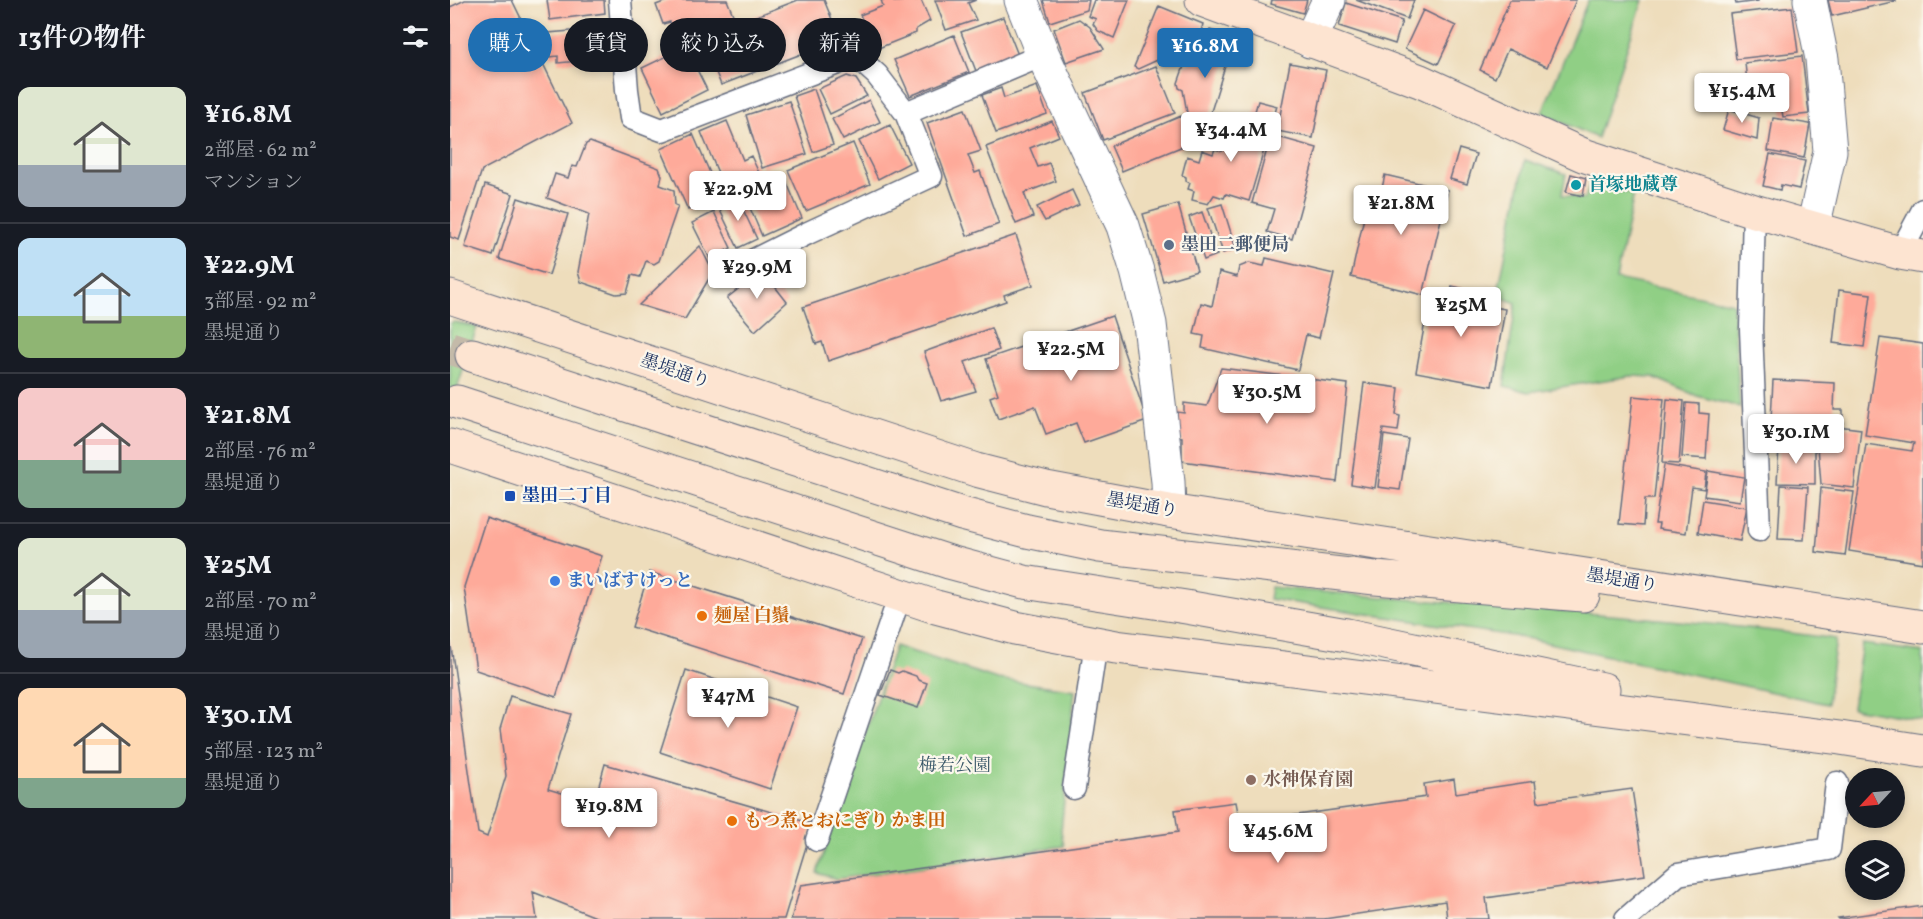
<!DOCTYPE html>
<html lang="ja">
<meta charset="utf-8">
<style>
body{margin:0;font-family:Vollkorn,"Noto Serif JP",serif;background:#20242c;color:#f1f3f6;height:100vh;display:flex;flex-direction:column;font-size:22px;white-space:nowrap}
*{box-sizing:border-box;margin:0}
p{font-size:20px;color:#9ea1a6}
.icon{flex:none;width:33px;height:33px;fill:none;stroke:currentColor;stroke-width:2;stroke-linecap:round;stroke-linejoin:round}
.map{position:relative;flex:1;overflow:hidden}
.panel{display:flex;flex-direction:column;background:#171b24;width:450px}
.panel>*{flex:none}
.hud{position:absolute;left:18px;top:18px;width:570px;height:54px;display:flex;gap:12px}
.needle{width:39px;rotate:244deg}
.tools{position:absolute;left:1395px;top:768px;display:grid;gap:12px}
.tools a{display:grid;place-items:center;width:60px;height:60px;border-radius:50%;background:#171b24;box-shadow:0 3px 9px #0003;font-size:30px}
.price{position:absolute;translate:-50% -51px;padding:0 14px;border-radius:6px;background:#fff;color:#222;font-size:20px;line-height:39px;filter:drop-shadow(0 2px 3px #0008)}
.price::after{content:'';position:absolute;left:50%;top:36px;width:18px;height:14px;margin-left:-9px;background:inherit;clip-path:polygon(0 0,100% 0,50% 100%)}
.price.selected{background:#1f6fb2;color:#fff}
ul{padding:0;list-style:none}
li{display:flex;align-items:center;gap:18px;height:150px;padding:0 18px}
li+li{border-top:2px solid #363941}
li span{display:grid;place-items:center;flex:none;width:168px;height:120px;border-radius:12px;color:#555}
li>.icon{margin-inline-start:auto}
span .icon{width:72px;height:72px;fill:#fffc;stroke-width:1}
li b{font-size:26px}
h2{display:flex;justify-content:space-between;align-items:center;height:72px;padding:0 18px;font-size:26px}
.pill{padding:0 21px;border-radius:27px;background:#171b24;box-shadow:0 3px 9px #0003;font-size:21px;line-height:54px}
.pill.selected{background:#1f6fb2;color:#fff}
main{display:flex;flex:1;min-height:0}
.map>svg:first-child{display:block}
.green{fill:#90cf85;stroke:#567f72;stroke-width:1.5}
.building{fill:#feaa9a}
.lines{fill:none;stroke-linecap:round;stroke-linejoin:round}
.secondary-tunnel{stroke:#c4baa9;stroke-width:33;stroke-dasharray:33 16;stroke-linecap:butt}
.lane-casing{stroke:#656c7f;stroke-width:25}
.street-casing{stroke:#656c7f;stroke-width:35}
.secondary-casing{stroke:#656c7f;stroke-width:35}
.lane{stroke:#fff;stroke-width:22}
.street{stroke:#fff;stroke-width:33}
.secondary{stroke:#fde4d1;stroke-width:33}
.culture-dot{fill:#0f9aa8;stroke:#fbf7ec;stroke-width:2}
.service-dot{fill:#5c6f8a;stroke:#fbf7ec;stroke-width:2}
.transit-dot{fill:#1a4fb4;stroke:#fbf7ec;stroke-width:2}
.shop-dot{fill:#3f7fe0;stroke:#fbf7ec;stroke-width:2}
.food-dot{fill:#e8710a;stroke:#fbf7ec;stroke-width:2}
.education-dot{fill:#8d6e63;stroke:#fbf7ec;stroke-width:2}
.labels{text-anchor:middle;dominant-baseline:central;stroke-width:4.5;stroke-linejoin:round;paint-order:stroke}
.culture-label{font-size:18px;font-weight:bold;fill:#0d838f;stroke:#fbf7ec;text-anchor:start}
.service-label{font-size:18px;font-weight:bold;fill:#4e5e75;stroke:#fbf7ec;text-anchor:start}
.street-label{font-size:18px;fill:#1b2f5e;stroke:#fbf7ec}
.transit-label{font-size:18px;font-weight:bold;fill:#164399;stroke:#fbf7ec;text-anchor:start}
.shop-label{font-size:18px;font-weight:bold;fill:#366cbe;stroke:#fbf7ec;text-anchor:start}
.food-label{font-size:18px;font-weight:bold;fill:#c56008;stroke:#fbf7ec;text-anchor:start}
.park-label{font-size:18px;fill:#385768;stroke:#fbf7ec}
.education-label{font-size:18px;font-weight:bold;fill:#785e54;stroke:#fbf7ec;text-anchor:start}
</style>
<main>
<section class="panel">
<h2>13件の物件<svg class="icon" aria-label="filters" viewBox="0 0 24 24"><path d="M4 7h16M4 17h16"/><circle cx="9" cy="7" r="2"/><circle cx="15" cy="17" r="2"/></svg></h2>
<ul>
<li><span style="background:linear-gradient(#dfe7d0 65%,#9aa5b1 0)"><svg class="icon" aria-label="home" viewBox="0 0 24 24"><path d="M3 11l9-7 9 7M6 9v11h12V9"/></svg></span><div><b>¥16.8M</b><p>2部屋 · 62 m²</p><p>マンション</p></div></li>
<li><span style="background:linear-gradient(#bfe0f5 65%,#8fb573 0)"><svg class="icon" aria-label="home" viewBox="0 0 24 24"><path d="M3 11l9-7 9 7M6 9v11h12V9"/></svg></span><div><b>¥22.9M</b><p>3部屋 · 92 m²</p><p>墨堤通り</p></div></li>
<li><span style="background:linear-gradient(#f6c9c9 60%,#7fa58c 0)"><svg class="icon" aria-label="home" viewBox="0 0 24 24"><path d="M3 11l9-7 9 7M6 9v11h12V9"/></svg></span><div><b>¥21.8M</b><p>2部屋 · 76 m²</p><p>墨堤通り</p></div></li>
<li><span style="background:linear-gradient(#dfe7d0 60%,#9aa5b1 0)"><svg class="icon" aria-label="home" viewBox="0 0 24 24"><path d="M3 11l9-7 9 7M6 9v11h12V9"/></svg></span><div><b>¥25M</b><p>2部屋 · 70 m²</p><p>墨堤通り</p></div></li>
<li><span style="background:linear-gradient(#ffd9b3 75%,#7fa58c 0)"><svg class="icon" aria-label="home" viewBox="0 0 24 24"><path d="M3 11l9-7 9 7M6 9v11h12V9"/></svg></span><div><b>¥30.1M</b><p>5部屋 · 123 m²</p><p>墨堤通り</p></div></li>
</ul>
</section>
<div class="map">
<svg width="1473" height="919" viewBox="0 0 1473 919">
<rect width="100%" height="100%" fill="#fbf7ec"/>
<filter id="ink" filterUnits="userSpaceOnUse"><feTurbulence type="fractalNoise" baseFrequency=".0167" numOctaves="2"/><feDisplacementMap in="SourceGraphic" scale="12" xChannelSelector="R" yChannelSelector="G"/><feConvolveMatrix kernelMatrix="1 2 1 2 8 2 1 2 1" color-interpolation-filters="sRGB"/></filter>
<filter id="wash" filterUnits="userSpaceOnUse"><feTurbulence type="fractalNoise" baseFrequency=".008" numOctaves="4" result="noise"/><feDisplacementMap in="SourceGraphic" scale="24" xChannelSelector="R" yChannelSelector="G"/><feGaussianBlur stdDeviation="1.35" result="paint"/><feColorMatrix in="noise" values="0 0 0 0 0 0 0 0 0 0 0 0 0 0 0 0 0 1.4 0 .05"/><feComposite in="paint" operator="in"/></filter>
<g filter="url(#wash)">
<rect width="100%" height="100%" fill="#eeddbc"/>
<!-- green -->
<path class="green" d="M1138,0H1193L1147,138L1092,113Z
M1075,160L1116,174L1112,195L1135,199L1140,183L1184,194L1166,279L1283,303L1290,407L1247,396L1203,377L1181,376L1079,392L1054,386L1066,303L1047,296Z
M4,322L27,327L0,411V323Z
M821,587C1009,606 1199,613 1386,639L1377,704L1076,638L819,599Z
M1412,644L1473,652V720L1402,708Z
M445,646L547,679L625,690L611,831L614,846L387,879L367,873Z"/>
<g id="blocks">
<!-- building -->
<path class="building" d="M15,0H62L122,123L32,170L9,240L0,237V7Z
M97,0H154L155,13L100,20Z
M219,0H277L284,17L228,40L220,22L213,24L206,5Z
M348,0H374L390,39L271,85L252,37Z
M431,0H443L444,2L471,0L480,21L466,29V33L426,49L410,15L433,6Z
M485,0H526L518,3L526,20L496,30Z
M593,0H639L637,10L600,22Z
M644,0H679L664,38L648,31L643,24L646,19L638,16Z
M822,0H857L853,13L821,4Z
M906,0H964L957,19Z
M1060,0H1126L1097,67L1058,49L1045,78L1030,70Z
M1285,0H1308V1L1286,4Z
M1378,0H1446V1L1382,16Z
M896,3L952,21L945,44L889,26Z
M709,6L753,24L750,36L725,52L688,69L684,67Z
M1342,7L1348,52L1286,59L1280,14Z
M973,10L1006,26L988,64L955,49Z
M553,17L568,55L526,71L511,32Z
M629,19L640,27L654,49L616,62L604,29Z
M157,28L159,58L108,63V56L100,57L98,33Z
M760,30L784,37L755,131L739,124L733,90L729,88L728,83L734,66L744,61L750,62Z
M504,35L519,72L460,96L444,60Z
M236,47L257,90L213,112L192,68Z
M1352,56L1359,114L1333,117L1330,97L1299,101L1295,63Z
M840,63L876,70L863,138L827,131Z
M706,66L725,113L653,140L635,93Z
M397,76L406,79L417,96L380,114L368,89Z
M587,86L597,114L546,133L532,95L551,88L554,98Z
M364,89L383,145L363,152L344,96Z
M419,100L430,122L393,140L382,119Z
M339,101L357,154L312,168L296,115Z
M808,101L827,106L799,201L776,194L774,198L764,195L758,204L742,200L744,191L738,189L740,183L736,181V177L732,175L737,156L749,160L752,150L763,154L765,149L772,151L773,145L786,149L787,143L795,146Z
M515,109L531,151L518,155L525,173L530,171L549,224L517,236L477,123Z
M1279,109L1309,118L1307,140L1273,130Z
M731,116L743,142L672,171L661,146Z
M1323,118L1360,124L1354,158L1318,151Z
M277,121L293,160L301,156L311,177L276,192L251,132Z
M602,121L609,136L580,148L588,167L599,163L606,181L574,193L583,217L566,224L536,147Z
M440,125L459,163L428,179L409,141Z
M243,134L270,196L238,210L211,149Z
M821,135L867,148L842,239L817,232L824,209L802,203Z
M140,142L209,168L212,176L210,185L224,190L225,205L228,206L209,261L204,264L196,261L190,277L182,275L177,293L166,294L131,282L128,272L139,214L97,198L105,174L118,178L122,166L127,167L136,144Z
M403,143L420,184L356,211L338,170Z
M1009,149L1026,154L1017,184L1000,179Z
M1320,154L1355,161L1349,189L1331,185L1330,190L1313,186Z
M1121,174L1136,178L1133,196L1116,192Z
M935,175L998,190L973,295L901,277L914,217L925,219Z
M334,176L352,218L312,236L294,194Z
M35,185L63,194L43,256L15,247Z
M622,190L629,205L595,221L587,207Z
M287,197L307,239L288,248L268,206Z
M68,198L118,214L99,275L49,259Z
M728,204L747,271L713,281L693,214Z
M772,204L786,249L773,253L758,208Z
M264,212L281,248L260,259L242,223Z
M752,212L767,255L754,260L739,217Z
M566,235L583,285L554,295L556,301L378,361L372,342L366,344L353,307Z
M250,246L263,272L235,319L189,305Z
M816,258L884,274L869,338L856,335L848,370L752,348L754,336L744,334L751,303L762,306L769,272L787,277L789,267L799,263L814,266Z
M312,270L337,302L305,331L277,298Z
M1002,286L1029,292L1027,304L1055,309L1042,386L966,372L980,294L1000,298Z
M1389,290L1421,294L1414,347L1383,343Z
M662,316L697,421L634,443L626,423L596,434L585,406L548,419L540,397L548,394L536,359Z
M541,328L549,350L515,362L526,391L491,401L474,352Z
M1430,338L1473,344V563L1399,551L1416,444L1462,451L1464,443L1415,435Z
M771,368L898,384L887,482L732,461V437L726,436L727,412L734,413V403L757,406Z
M1323,380L1385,383L1384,410H1393V423L1321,420Z
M914,383L949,388L946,415L950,416L948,431L933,429L925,488L901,484Z
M1183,396L1214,399L1204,499H1195L1193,526L1169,524Z
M1217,399L1234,401L1229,464L1212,463Z
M1236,403L1249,404V413L1259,414L1256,459L1232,457Z
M1379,425L1411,429L1404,488L1371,484L1367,434L1378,436Z
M934,435L958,439L950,490L928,487Z
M1329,446L1365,447V484L1327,483Z
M1214,465L1256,472L1254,489L1242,487L1236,533L1208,529L1209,524H1205Z
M1258,471L1294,477L1290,501L1254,496Z
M1331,485L1358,487L1354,540L1328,539Z
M1371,488L1404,492L1395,556L1366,552Z
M1253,500L1297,507L1290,541L1248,533Z
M36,518L152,556L106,697L26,670L14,587Z
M199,572L412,639L394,694L182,627Z
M0,639L28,833L37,837L56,776L50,729L60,696L121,714L98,789L144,803L155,764L363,824L334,919H151L83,892L87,919H0Z
M236,670L347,707L320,789L210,752Z
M440,670L448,673L452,671L466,676L468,680L477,683L468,708L430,695Z
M1004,779L1006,793L1085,781L1088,802L1182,789L1195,875L1036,898L1039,919H997L995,901L874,919H341L351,885L728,832L725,810L786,802L790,823L976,797L974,784Z
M1473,906V919H1389L1388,918Z"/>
</g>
</g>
<g filter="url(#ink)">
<use href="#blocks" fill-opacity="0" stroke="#656c7f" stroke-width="1.5"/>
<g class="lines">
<!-- secondary-tunnel -->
<path class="secondary-tunnel" d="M0,348L22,355"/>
<defs>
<path id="lane" d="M170,0L177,90L181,118L212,130L406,56L427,75L456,113L593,55
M1304,211L1301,329L1309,530
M1450,253L1473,210
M284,270L358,233L481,176L456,113
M624,788L646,643
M367,840L450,595
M1176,919L1228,874L1379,849L1387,783"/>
<path id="street" d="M571,0L593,55L673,226L687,271L700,324L718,482L719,511
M1360,0L1372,59L1380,151L1363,228
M860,41L879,0"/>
<path id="secondary" d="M752,0L970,81L1133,155L1304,211L1450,253L1473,257
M0,297L526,470L596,488L719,511L1473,627
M22,355L512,514L577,531L650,546L925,578L1133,595
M7,402L499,562L574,582L736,607L897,635L1153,689
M0,446L486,607L565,628L666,647L1390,738L1473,751"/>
</defs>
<!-- lane casing -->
<use href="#lane" class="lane-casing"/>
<!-- street casing -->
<use href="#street" class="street-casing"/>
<!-- secondary casing -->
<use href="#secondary" class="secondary-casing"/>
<!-- lane -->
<use href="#lane" class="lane"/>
<!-- street -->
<use href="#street" class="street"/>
<!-- secondary -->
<use href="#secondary" class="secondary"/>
</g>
</g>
<!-- markers -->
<circle class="culture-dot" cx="1126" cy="185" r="6"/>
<circle class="service-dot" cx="719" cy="245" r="6"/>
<rect class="transit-dot" x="54" y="490" width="12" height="12" rx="3"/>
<circle class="shop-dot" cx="105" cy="581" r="6"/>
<g class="food-dot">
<circle cx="252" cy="616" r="6"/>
<circle cx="282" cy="821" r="6"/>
</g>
<circle class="education-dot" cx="801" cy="780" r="6"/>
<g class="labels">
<!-- culture labels -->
<g class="culture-label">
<text x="1138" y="185">首塚地蔵尊</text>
</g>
<!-- service labels -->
<g class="service-label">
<text x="731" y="245">墨田二郵便局</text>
</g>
<!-- street labels -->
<g class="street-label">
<text transform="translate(225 372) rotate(19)">墨堤通り</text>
<text transform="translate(692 506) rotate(10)">墨堤通り</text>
<text transform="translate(1172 581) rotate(9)">墨堤通り</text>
</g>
<!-- transit labels -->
<g class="transit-label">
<text x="72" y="496">墨田二丁目</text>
</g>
<!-- shop labels -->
<g class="shop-label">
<text x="117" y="581">まいばすけっと</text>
</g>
<!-- food labels -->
<g class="food-label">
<text x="264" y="616">麺屋 白鬚</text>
<text x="294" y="821">もつ煮とおにぎり かま田</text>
</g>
<!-- park labels -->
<g class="park-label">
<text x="505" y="766">梅若公園</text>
</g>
<!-- education labels -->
<g class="education-label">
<text x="813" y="780">水神保育園</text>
</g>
</g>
</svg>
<div class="tools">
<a><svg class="needle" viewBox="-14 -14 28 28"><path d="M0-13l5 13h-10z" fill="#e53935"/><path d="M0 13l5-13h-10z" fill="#9ea1a6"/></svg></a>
<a><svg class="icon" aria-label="layers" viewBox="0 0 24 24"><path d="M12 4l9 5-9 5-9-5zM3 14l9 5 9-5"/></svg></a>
</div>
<b class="price selected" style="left:755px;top:79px">¥16.8M</b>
<b class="price" style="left:1292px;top:124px">¥15.4M</b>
<b class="price" style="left:781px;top:163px">¥34.4M</b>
<b class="price" style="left:288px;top:222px">¥22.9M</b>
<b class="price" style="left:951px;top:236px">¥21.8M</b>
<b class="price" style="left:307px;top:300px">¥29.9M</b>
<b class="price" style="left:1011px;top:338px">¥25M</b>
<b class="price" style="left:621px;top:382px">¥22.5M</b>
<b class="price" style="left:817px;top:425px">¥30.5M</b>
<b class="price" style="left:1346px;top:465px">¥30.1M</b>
<b class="price" style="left:278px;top:729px">¥47M</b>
<b class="price" style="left:159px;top:839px">¥19.8M</b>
<b class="price" style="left:828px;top:864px">¥45.6M</b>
<div class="hud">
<a class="pill selected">購入</a>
<a class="pill">賃貸</a>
<a class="pill">絞り込み</a>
<a class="pill">新着</a>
</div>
</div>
</main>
